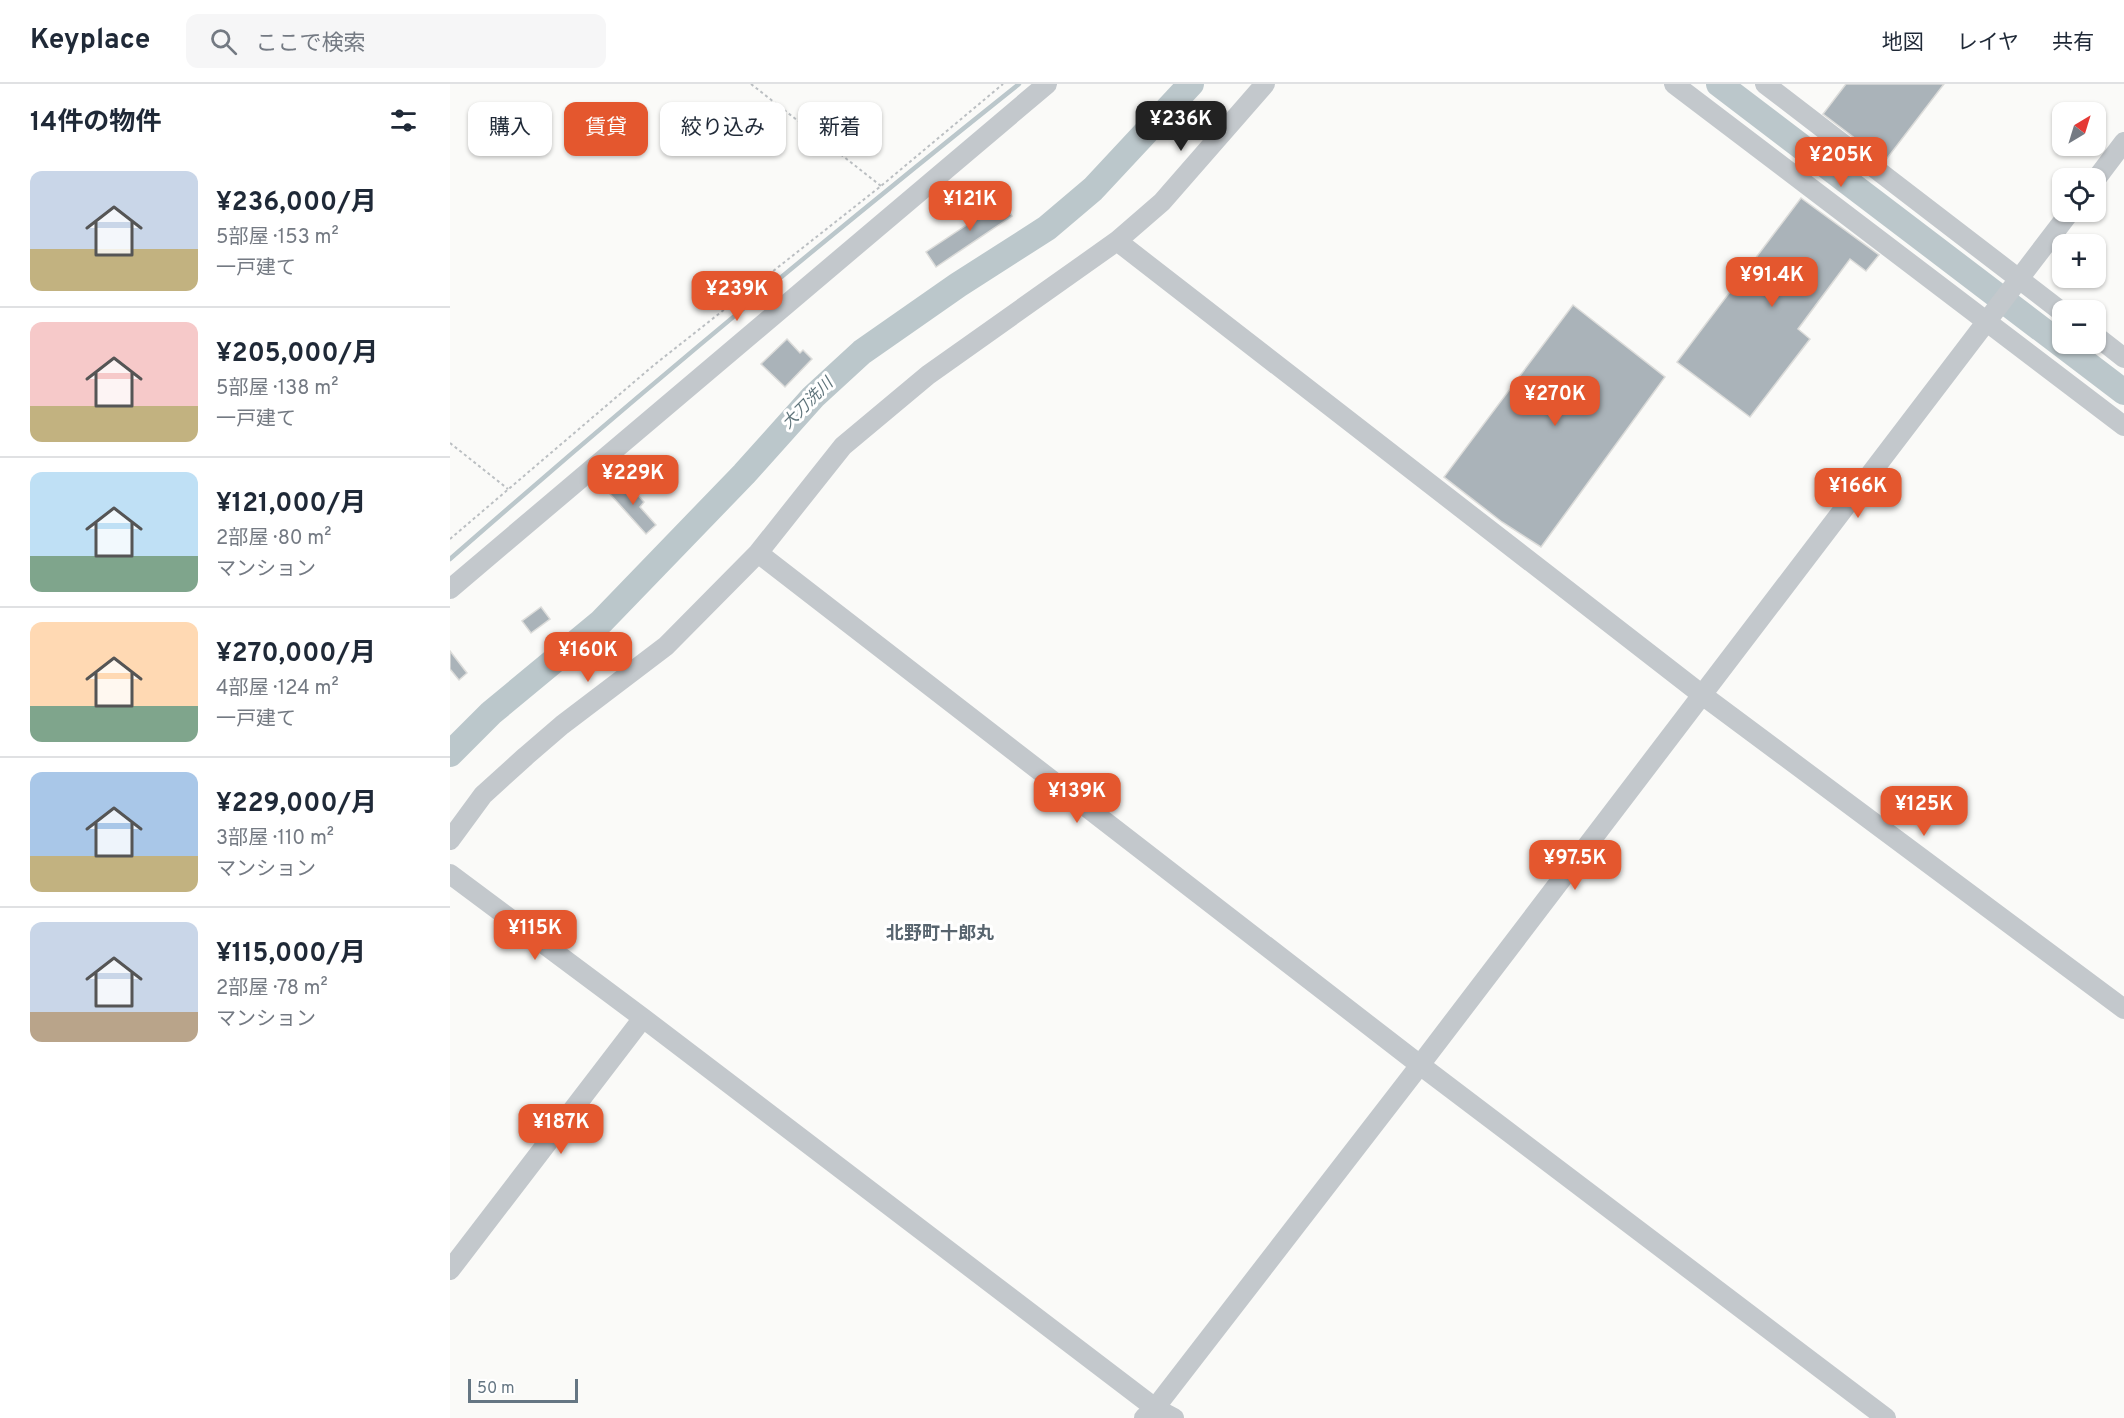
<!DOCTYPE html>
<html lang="ja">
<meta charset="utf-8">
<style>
body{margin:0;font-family:Overpass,"Noto Sans JP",sans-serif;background:#f6f6f7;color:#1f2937;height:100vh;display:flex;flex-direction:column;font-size:22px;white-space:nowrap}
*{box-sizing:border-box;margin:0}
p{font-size:20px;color:#747a83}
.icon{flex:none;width:33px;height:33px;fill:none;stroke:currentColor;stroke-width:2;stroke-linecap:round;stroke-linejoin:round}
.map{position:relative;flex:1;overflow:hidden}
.sheet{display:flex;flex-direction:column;background:#fff;width:450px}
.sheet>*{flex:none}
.hud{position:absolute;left:18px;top:18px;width:570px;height:54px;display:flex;gap:12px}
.needle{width:39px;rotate:38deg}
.tools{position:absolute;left:1602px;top:18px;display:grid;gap:12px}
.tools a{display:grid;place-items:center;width:54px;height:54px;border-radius:12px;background:#fff;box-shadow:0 2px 4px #0004;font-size:30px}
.scale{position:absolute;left:18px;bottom:15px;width:110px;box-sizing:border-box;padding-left:6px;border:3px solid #657683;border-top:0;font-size:16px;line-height:21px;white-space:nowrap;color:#657683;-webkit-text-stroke:4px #fff;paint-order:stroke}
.price{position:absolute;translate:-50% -51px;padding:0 14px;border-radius:12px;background:#e4572e;color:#fff;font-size:20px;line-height:39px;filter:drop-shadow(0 2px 3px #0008)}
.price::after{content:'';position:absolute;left:50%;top:36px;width:18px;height:14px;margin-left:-9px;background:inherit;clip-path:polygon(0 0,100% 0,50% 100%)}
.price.current{background:#222;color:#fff}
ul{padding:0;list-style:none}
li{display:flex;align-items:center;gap:18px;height:150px;padding:0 30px}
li+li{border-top:2px solid #e0e1e3}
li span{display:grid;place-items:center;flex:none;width:168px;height:120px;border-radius:12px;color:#555}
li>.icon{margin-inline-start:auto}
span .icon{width:72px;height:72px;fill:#fffc;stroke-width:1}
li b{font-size:26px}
h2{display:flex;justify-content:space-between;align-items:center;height:72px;padding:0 30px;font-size:26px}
.chip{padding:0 21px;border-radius:12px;background:#fff;box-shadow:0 2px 4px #0004;font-size:21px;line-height:54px}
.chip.current{background:#e4572e;color:#fff}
header{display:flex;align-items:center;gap:36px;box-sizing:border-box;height:84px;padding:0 30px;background:#fff;border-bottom:2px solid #e0e1e3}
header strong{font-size:28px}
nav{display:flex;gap:33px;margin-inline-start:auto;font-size:21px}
.search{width:420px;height:54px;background:#f6f6f7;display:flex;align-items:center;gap:15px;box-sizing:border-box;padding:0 21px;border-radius:12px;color:#747a83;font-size:22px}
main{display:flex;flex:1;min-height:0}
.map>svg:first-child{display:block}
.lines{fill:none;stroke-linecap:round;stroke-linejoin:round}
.stream{stroke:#bbc7cb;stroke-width:4.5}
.river{stroke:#bbc7cb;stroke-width:26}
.building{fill:#aab3b9;stroke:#dcdcda;stroke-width:1.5}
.path{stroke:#bbbfc2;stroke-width:2;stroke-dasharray:3 3;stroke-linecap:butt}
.minor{stroke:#c3c8cc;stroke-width:20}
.labels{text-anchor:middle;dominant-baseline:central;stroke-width:6;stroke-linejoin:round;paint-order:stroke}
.water-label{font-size:16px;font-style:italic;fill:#60757c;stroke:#fff}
.quarter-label{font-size:18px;font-weight:bold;fill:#57646e;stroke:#fff}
</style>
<header>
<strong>Keyplace</strong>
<div class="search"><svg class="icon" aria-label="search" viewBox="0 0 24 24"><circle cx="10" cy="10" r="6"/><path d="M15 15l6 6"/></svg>ここで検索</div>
<nav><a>地図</a><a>レイヤ</a><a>共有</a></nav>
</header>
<main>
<section class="sheet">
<h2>14件の物件<svg class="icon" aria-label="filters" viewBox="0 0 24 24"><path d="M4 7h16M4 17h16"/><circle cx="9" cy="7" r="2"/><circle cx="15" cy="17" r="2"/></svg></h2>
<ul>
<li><span style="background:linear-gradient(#c9d6e8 65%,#c2b280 0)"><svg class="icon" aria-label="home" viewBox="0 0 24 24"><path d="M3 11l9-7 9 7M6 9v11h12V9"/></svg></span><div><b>¥236,000/月</b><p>5部屋 · 153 m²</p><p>一戸建て</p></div></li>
<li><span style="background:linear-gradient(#f6c9c9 70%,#c2b280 0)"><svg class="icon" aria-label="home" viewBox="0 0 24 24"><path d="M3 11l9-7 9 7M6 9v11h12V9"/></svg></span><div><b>¥205,000/月</b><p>5部屋 · 138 m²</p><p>一戸建て</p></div></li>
<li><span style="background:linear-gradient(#bfe0f5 70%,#7fa58c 0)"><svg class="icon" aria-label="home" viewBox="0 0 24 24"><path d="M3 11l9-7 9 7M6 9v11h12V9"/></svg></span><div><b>¥121,000/月</b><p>2部屋 · 80 m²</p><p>マンション</p></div></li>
<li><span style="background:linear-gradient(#ffd9b3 70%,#7fa58c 0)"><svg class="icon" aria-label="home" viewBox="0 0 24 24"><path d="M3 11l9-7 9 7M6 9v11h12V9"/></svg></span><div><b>¥270,000/月</b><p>4部屋 · 124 m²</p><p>一戸建て</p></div></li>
<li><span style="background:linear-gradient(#a9c7e8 70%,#c2b280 0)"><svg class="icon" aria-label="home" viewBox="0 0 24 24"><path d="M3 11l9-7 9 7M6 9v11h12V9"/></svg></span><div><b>¥229,000/月</b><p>3部屋 · 110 m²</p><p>マンション</p></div></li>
<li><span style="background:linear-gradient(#c9d6e8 75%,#b9a48a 0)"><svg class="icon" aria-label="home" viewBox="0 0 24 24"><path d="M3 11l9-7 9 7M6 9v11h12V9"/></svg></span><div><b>¥115,000/月</b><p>2部屋 · 78 m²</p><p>マンション</p></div></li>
</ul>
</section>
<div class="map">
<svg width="1674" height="1334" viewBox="0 0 1674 1334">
<rect width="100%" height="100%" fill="#fafaf8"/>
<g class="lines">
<!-- stream -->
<path class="stream" d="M0,475C186,312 376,154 569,0"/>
<!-- river -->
<path class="river" d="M1269,0L1674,308
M0,670L41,629L151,538L294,390L363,313L412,268L508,201L597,144L643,105L741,0"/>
</g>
<!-- building -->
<path class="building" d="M1396,0H1494L1435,77L1373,30Z
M550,114L562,132L486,183L476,168L524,136L522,133Z
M1351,114L1429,171L1416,187L1400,175L1348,245L1360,255L1300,333L1227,278Z
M1123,221L1215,293L1091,463L1052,438L994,393Z
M337,255L350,269L353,266L362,275L335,303L311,280Z
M175,397L194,418L190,423L206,441L196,450L160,410Z
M91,523L100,535L81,549L72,537Z
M0,567L17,589L9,596L0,585Z"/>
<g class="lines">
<!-- path -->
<path class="path" d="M301,0L431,102
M0,359L58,405
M0,455L204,281L431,102L553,0"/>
<!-- minor -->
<path class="minor" d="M1224,0L1674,342
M1315,0L1612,228
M1646,95L1674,58
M667,157L1251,610L1674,925
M1646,252L1674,274
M308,469L970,981L1436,1334
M0,505L597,0
M0,756L33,711L76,672L112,641L216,562L308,469L393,362L478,291L667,157L712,118L815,0
M0,790L193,934L705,1324L724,1334
M0,1186L193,934
M694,1334L705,1324L970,981L1620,128"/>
</g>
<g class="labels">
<!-- water labels -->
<g class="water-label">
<text transform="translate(358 320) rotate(-45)">大刀洗川</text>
</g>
<!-- quarter labels -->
<g class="quarter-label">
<text x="490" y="850">北野町十郎丸</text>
</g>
</g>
</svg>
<div class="tools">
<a><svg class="needle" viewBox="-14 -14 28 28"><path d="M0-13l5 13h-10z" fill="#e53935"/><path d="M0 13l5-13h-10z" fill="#747a83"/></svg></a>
<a><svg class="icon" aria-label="locate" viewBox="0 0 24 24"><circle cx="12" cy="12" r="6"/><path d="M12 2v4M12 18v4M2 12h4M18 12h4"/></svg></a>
<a>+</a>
<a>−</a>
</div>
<div class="scale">50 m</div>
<b class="price current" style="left:731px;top:68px">¥236K</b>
<b class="price" style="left:1391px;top:104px">¥205K</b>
<b class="price" style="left:520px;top:148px">¥121K</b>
<b class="price" style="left:1322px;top:224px">¥91.4K</b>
<b class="price" style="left:287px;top:238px">¥239K</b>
<b class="price" style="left:1105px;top:343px">¥270K</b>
<b class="price" style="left:183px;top:422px">¥229K</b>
<b class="price" style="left:1408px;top:435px">¥166K</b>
<b class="price" style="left:138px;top:599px">¥160K</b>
<b class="price" style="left:627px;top:740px">¥139K</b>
<b class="price" style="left:1474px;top:753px">¥125K</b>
<b class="price" style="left:1125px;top:807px">¥97.5K</b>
<b class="price" style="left:85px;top:877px">¥115K</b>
<b class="price" style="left:111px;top:1071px">¥187K</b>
<div class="hud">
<a class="chip">購入</a>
<a class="chip current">賃貸</a>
<a class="chip">絞り込み</a>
<a class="chip">新着</a>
</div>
</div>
</main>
